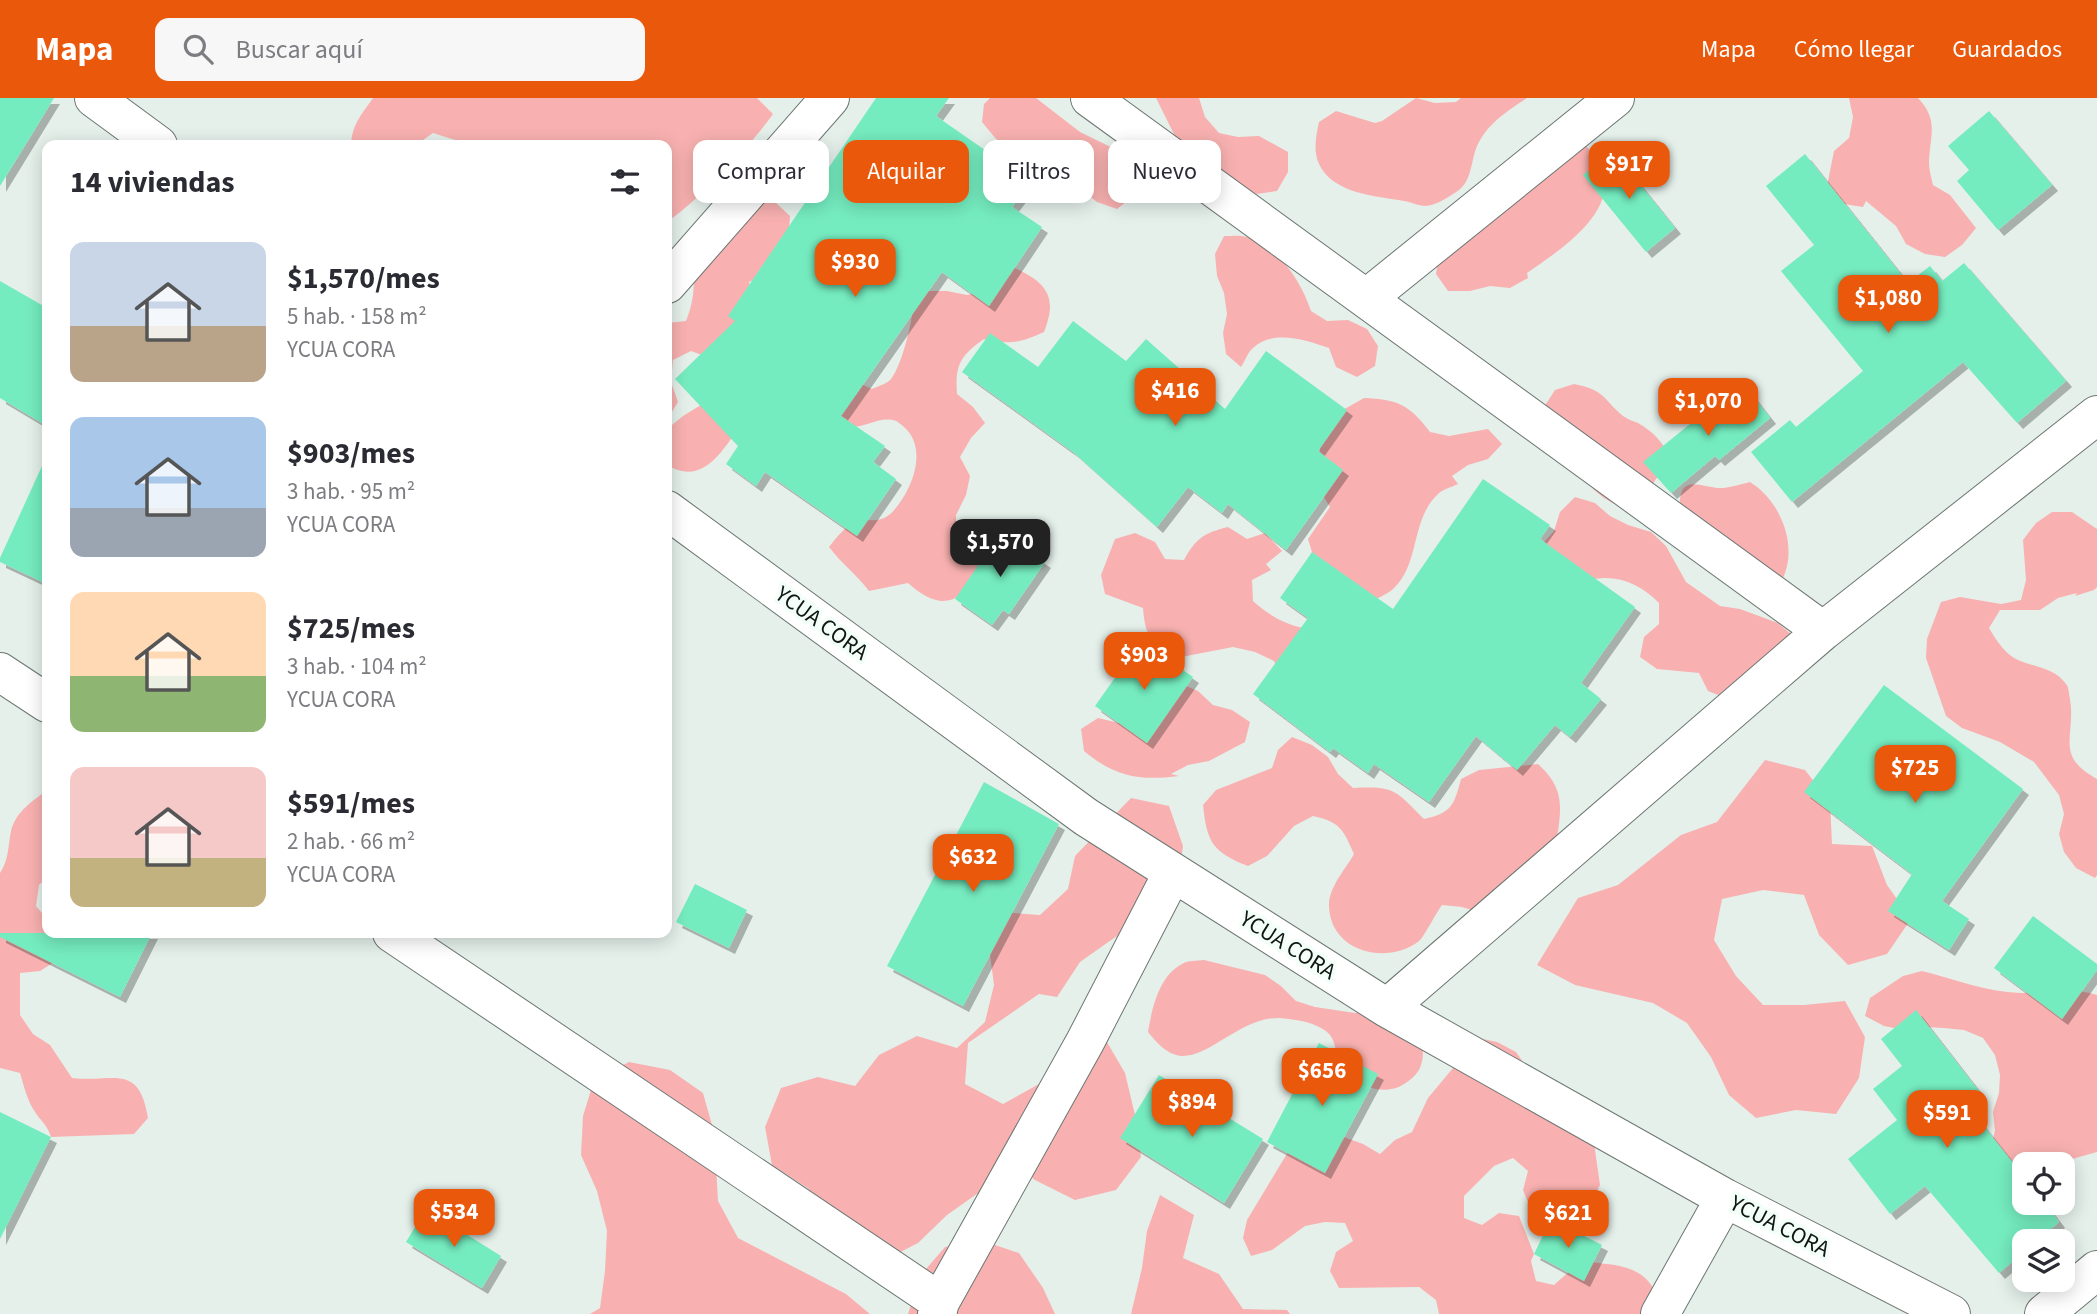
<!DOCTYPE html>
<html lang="es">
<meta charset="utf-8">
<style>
body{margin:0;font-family:"Source Sans 3",sans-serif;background:#f7f7f7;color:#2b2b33;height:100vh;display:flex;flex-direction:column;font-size:26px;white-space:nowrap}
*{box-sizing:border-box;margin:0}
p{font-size:23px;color:#7c7c81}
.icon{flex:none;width:38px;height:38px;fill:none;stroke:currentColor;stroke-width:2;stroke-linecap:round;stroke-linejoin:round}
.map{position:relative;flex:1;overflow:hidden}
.sheet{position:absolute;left:42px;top:42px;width:630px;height:798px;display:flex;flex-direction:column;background:#fff;border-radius:14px;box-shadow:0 4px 18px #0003}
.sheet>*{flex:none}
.top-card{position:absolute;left:693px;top:42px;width:665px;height:63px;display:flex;gap:14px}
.fabs{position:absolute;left:2012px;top:1054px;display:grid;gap:14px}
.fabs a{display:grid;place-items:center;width:63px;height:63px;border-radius:14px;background:#fff;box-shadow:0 4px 18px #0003;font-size:35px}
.price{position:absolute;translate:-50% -60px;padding:0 16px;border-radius:14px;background:#ea580c;color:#fff;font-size:23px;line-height:46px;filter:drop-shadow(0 2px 4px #0008)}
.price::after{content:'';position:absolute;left:50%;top:42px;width:21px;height:16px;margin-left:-10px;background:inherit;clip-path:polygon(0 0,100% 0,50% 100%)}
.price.on{background:#222;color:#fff}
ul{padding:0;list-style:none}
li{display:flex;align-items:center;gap:21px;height:175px;padding:0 28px}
li span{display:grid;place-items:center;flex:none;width:196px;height:140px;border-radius:14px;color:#555}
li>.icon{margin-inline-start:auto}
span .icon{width:84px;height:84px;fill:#fffc;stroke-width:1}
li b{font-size:30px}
h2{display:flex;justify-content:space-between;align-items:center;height:84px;padding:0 28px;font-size:30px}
.pill{padding:0 24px;border-radius:14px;background:#fff;box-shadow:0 4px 18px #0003;font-size:24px;line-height:63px}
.pill.on{background:#ea580c;color:#fff}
header{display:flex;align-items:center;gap:42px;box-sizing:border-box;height:98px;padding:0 35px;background:#ea580c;color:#fff}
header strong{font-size:33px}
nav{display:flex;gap:38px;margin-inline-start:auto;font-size:24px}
.search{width:490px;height:63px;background:#f7f7f7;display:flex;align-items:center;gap:18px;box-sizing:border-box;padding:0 24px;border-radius:14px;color:#7c7c81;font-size:26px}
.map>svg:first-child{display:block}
.green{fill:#f8b1b0}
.building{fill:#75ecbf;filter:url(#shadow)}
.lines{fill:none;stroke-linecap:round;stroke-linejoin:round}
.street-casing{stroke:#6c7672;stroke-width:40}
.street{stroke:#fff;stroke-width:38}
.labels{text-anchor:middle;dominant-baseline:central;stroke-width:7;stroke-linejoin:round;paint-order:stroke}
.street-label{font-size:23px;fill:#111513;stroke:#f2fef8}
</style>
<header>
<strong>Mapa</strong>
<div class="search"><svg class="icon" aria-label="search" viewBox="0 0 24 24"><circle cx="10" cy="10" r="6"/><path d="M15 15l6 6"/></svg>Buscar aquí</div>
<nav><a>Mapa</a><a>Cómo llegar</a><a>Guardados</a></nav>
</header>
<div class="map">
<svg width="2097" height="1216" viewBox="0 0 2097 1216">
<defs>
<filter id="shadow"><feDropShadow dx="6" dy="6" stdDeviation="0" flood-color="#0004"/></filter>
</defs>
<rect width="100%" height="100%" fill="#e5f0eb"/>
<!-- green -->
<path class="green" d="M373,0H757L773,16C747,52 703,98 667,124V47H471L433,35L416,47H351C352,26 362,16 373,0Z
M990,0H1036L1080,34L1133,60L1142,79L1134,98L1117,111L1097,104L1050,67L1013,53L996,41L982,24L984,6Z
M1156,0H1199L1205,19L1219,35L1238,39L1259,38L1288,54V74L1277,93L1257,96L1238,91L1181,50Z
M1416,0L1435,5L1456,4L1461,0H1527C1507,13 1487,26 1477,48C1471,62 1472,82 1459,92C1450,98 1436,108 1425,108C1419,108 1411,104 1404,103C1376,98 1333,96 1319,66C1313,53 1316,38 1319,24L1336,13L1375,25L1382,23Z
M1849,0H1918C1939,22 1930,37 1929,64C1929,71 1931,79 1933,87L1950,97L1976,130L1962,147L1945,159L1925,156L1906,146L1896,128L1866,103L1863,109L1844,106L1826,93L1834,53L1849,40L1853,19Z
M1586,48C1638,101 1569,146 1527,175L1528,180L1510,190L1490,188L1470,193H1448L1436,176L1439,155Z
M775,104L790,118C789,149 777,170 749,184L751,193L853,282L872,291C878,288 887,286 891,281C902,267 912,225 913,208L927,193H947L967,197L986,193L998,178L1015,170C1047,185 1058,199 1044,234C1020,245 1009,247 984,241C960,258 955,267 957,296L973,309L985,325L971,340L960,359L970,378L966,397L956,417V440L974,447L981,468C963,506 941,515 908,485L869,493C857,477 841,465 829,449C836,440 845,428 856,424C871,419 881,428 895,411C913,390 928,350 904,329C903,328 898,324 896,323C881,318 868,328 854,329C817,332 779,327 742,326C722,352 704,389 667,367V331L683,318L717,297L710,260L691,253L673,262L671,284L678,304L667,322V225L686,223C694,203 695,187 693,165L755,106Z
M1224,138C1231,138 1240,137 1247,139C1279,149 1301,183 1311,213L1327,223L1348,222L1367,231L1378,248L1375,268L1357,279L1336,269L1329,250C1306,242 1273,231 1253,250C1248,254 1245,263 1241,269L1226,256L1223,235L1227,216L1224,195L1217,178L1215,156Z
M1574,286C1605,292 1602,300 1623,318C1627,321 1633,323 1638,325C1654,334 1663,345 1671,360C1658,377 1649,394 1633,409C1625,408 1617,408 1611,404C1580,389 1560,338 1544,309L1555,292Z
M1364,300C1397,301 1410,307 1430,334L1449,338L1488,331L1502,346L1488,361L1468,367L1452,378L1458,386C1452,389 1443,391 1438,396C1411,421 1420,464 1395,489C1391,494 1383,497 1377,501L1312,474V454L1308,441L1330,409L1319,391L1317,372L1322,337L1329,320Z
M1750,384C1781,403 1799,449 1782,482L1680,411C1678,372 1702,391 1723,390C1732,389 1741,386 1750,384Z
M1575,399L1595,405L1610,418L1628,427L1651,434L1666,448L1686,484L1720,508L1740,511L1778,525L1793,538L1728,601L1708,593L1699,575L1657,571L1640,559L1644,539L1659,526V505C1644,490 1627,480 1605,480C1598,480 1589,483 1583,481C1563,475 1551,461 1544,444L1554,433L1560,414Z
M2052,414H2072L2097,431V489L2094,492L2075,498L2077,495L2058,500L2040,512H2000L1989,530C1996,542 2005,556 2018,562C2034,569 2055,570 2066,586C2069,589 2069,597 2070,601C2076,640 2054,657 2097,681V777L2095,780L2076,770L2064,754L2059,736L2064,716L2059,697L2034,664L2000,644L1962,630L1946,618L1926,560L1927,541L1941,504L1960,499L2001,506L2021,502L2026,482L2023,442L2036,425Z
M1228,429L1247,441L1265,435L1282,453L1266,466L1271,472L1252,482L1253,503C1269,517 1282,525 1303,530L1282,581L1274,563L1255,554L1233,549L1171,561C1151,543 1145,538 1143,510L1105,496L1101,477L1115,441L1135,435L1155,444L1165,461L1184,462C1196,440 1204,435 1228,429Z
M1179,585L1198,593L1213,607L1232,612L1250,624L1245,644L1209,663L1188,667L1171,676L1179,678C1140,683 1115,679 1084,653L1081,631L1098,620L1119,625Z
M1292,639L1312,647L1328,659L1338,676L1353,690C1395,688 1395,692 1424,721C1451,715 1454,708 1461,681L1479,672L1538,666C1564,690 1562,707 1557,740L1566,736L1547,746L1533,763L1481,815L1462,809L1442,807C1436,815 1424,839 1419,843C1387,868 1331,854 1329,809C1328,790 1345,772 1354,756C1343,731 1340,724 1313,718L1294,728L1267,758L1248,768C1212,754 1207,744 1203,707L1216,692L1272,670L1278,652Z
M1765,662L1805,672L1830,704L1832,746L1872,748L1887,787L1911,821L1887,856L1848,867L1819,837L1804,797L1763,792L1722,801L1714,842L1736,878L1763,907H1804L1845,903L1865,939L1859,980L1836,1016L1796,1012L1756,1020L1729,997L1711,959L1687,925L1653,905L1575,887L1537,867L1578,800L1618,787L1681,737L1717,724Z
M47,692V779L39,787L36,808L47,821V835H57L60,841L59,861L40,873L20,875V917L33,936L50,947L72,980C113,985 139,964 148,1020L134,1036L51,1039C48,1028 41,1023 35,1014C27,1002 24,988 20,975L0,970V775C9,762 8,747 11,733C16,713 33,703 47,692Z
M1131,700L1169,708L1183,748L1177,790L1152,820L1114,840L1080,864L1057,899L1039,896L968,945L965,986L1003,1006L1039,986L1070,959L1104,939L1125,975L1135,1017L1141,1059L1116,1092L1075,1102L1035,1082L1004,1058L981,1093L947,1117L918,1145L881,1164L815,1119L809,1091L772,1067L765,1029L781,990L818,979L855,988L879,957L917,938L957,950L985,924L994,887L989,849L1001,814L1040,817L1068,791L1075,758Z
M1204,862L1265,877L1281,888L1296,903L1315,909L1355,915L1373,908L1418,934C1423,948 1425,957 1420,970C1416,979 1404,987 1396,990C1371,997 1353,982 1340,961C1332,946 1337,937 1317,928C1307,923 1291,921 1280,920C1241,919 1211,959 1182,958C1167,957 1156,944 1148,934C1152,910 1159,878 1182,866C1188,862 1197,863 1204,862Z
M1922,873C1955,881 1986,894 2020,895C2046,896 2071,889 2097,897V1054L2054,1066H2025V1074L2007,1087L1990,1052L1995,1033L1993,1014L1999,995L2000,977L1995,957L1983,940L1964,932L1944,930L1925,929L1904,932L1884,928L1865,918L1870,900L1903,878Z
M1478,940L1497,944L1516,954L1528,971L1594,1045L1600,1087L1591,1105L1572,1110L1575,1112L1551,1115L1531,1112L1523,1092L1528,1073L1513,1060L1494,1068L1464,1098V1120L1482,1127L1499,1115L1519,1118L1534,1156L1531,1163L1536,1183L1554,1187C1563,1179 1574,1168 1586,1165C1592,1163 1601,1166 1607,1166C1641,1170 1656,1182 1661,1216H1439L1436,1202L1419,1189L1339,1190L1330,1173L1336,1154L1353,1143L1345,1125L1325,1124L1305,1128L1272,1152L1251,1158L1243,1140L1247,1122L1288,1054L1344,1039L1363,1046L1380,1056L1395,1042L1412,1034L1428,1000L1453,970L1461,951Z
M629,964L670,972L703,995L714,1034L718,1103L738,1140L846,1196L870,1216H590L600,1210L605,1173L607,1133L597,1093L581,1057L583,1018L594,982Z
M1160,1097L1194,1117L1183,1160L1219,1176L1243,1211L1287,1212L1290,1216H1131L1142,1170L1147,1133Z
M983,1143L1019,1155L1043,1190L1055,1216H908L920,1178L945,1149Z"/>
<!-- building -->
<path class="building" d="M0,0H54L0,88Z
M876,0H949L936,18L1031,84L1012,109L1042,129L989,208L942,174L841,318L885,348L873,364L896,381L857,438L765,374L756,388L726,366L738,348L675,281L735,223L728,218Z
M1989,13L2052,87L1998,132L1957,83L1969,72L1948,48Z
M1613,53L1675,130L1646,154L1583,77Z
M1805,56L1908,185L1930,168L1942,183L1964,165L2066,283L2017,325L1963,264L1792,404L1751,354L1790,322L1796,329L1863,273L1781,173L1814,147L1766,88Z
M0,183L47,210V328L0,300Z
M1073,223L1126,263L1146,241L1225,311L1266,253L1347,312L1318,353L1343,372L1286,452L1228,406L1222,415L1188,389L1157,429L1073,354L962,274L990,235L1038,269Z
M1742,284L1770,320L1719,362L1715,358L1671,395L1643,364Z
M47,357V486L0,464V460Z
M1483,381L1550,427L1540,441L1635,509L1581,585L1601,601L1570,639L1555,627L1517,672L1476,638L1429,704L1374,666L1368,675L1333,650L1330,654L1253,596L1308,520L1280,500L1312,454L1393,511Z
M1001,434L1045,464L1009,516L1003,512L992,527L955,501Z
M1141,543L1193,579L1147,645L1095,608Z
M1884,587L2023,691L1942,803L1969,821L1949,852L1888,813L1912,776L1804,694Z
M984,684L1059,726L963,908L887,868Z
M695,786L747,812L729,850L676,824Z
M2033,818L2097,866V872L2062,921L1994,870Z
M0,835H152L120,899L0,839Z
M1916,912L1981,996L1967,1007L2025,1080V1104H2044L2059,1124L2037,1143H2025V1153L1999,1175L1925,1088L1890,1116L1848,1061L1897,1022L1873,991L1902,968L1881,941Z
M1319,945L1378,976L1325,1075L1267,1044Z
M1159,977L1263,1041L1224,1105L1120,1040Z
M0,1014L51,1039L0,1141Z
M426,1111L501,1158L482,1190L406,1144Z
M1551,1121L1602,1147L1584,1183L1534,1156Z"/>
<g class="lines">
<defs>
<path id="street" d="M94,0L158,47
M1090,0L1823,533
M667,186L830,0
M1367,200L1615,0
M667,412L1086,719L1387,910L1725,1100L1951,1216
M0,574L47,605
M392,835L940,1204
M1387,910L1823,533L2097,317
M937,1216L940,1204L1085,944L1173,774
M1660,1216L1725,1100
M2044,1216L2097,1172"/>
</defs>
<!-- street casing -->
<use href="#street" class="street-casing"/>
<!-- street -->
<use href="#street" class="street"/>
</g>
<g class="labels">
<!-- street labels -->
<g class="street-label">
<text transform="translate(822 525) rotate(36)">YCUA CORA</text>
<text transform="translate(1288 847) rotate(32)">YCUA CORA</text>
<text transform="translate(1780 1128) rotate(27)">YCUA CORA</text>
</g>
</g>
</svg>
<div class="fabs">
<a><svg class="icon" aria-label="locate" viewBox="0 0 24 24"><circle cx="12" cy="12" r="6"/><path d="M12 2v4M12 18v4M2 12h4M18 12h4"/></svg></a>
<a><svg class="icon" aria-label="layers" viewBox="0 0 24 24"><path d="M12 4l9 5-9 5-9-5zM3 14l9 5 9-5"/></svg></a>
</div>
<b class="price" style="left:1629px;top:103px">$917</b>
<b class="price" style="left:855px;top:201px">$930</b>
<b class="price" style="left:1888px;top:237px">$1,080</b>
<b class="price" style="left:1175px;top:330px">$416</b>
<b class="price" style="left:1708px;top:340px">$1,070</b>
<b class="price on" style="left:1000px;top:481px">$1,570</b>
<b class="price" style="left:1144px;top:594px">$903</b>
<b class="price" style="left:1915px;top:707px">$725</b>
<b class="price" style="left:973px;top:796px">$632</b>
<b class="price" style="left:1322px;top:1010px">$656</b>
<b class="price" style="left:1192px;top:1041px">$894</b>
<b class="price" style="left:1947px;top:1052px">$591</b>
<b class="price" style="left:454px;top:1151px">$534</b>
<b class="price" style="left:1568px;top:1152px">$621</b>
<div class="top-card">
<a class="pill">Comprar</a>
<a class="pill on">Alquilar</a>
<a class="pill">Filtros</a>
<a class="pill">Nuevo</a>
</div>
<section class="sheet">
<h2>14 viviendas<svg class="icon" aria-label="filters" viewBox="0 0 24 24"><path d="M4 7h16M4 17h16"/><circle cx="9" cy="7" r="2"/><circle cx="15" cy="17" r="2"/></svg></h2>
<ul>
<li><span style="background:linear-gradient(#c9d6e8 60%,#b9a48a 0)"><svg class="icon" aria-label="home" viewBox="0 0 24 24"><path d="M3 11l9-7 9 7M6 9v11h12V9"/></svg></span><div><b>$1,570/mes</b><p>5 hab. · 158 m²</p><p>YCUA CORA</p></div></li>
<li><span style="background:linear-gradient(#a9c7e8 65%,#9aa5b1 0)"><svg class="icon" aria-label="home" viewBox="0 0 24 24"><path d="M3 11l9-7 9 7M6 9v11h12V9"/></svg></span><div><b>$903/mes</b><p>3 hab. · 95 m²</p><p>YCUA CORA</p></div></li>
<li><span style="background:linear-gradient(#ffd9b3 60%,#8fb573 0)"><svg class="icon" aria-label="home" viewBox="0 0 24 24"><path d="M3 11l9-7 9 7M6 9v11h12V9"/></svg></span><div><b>$725/mes</b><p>3 hab. · 104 m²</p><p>YCUA CORA</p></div></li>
<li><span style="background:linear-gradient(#f6c9c9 65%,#c2b280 0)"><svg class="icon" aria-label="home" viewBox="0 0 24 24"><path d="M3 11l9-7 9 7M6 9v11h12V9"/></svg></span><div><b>$591/mes</b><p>2 hab. · 66 m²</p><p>YCUA CORA</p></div></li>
</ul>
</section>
</div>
